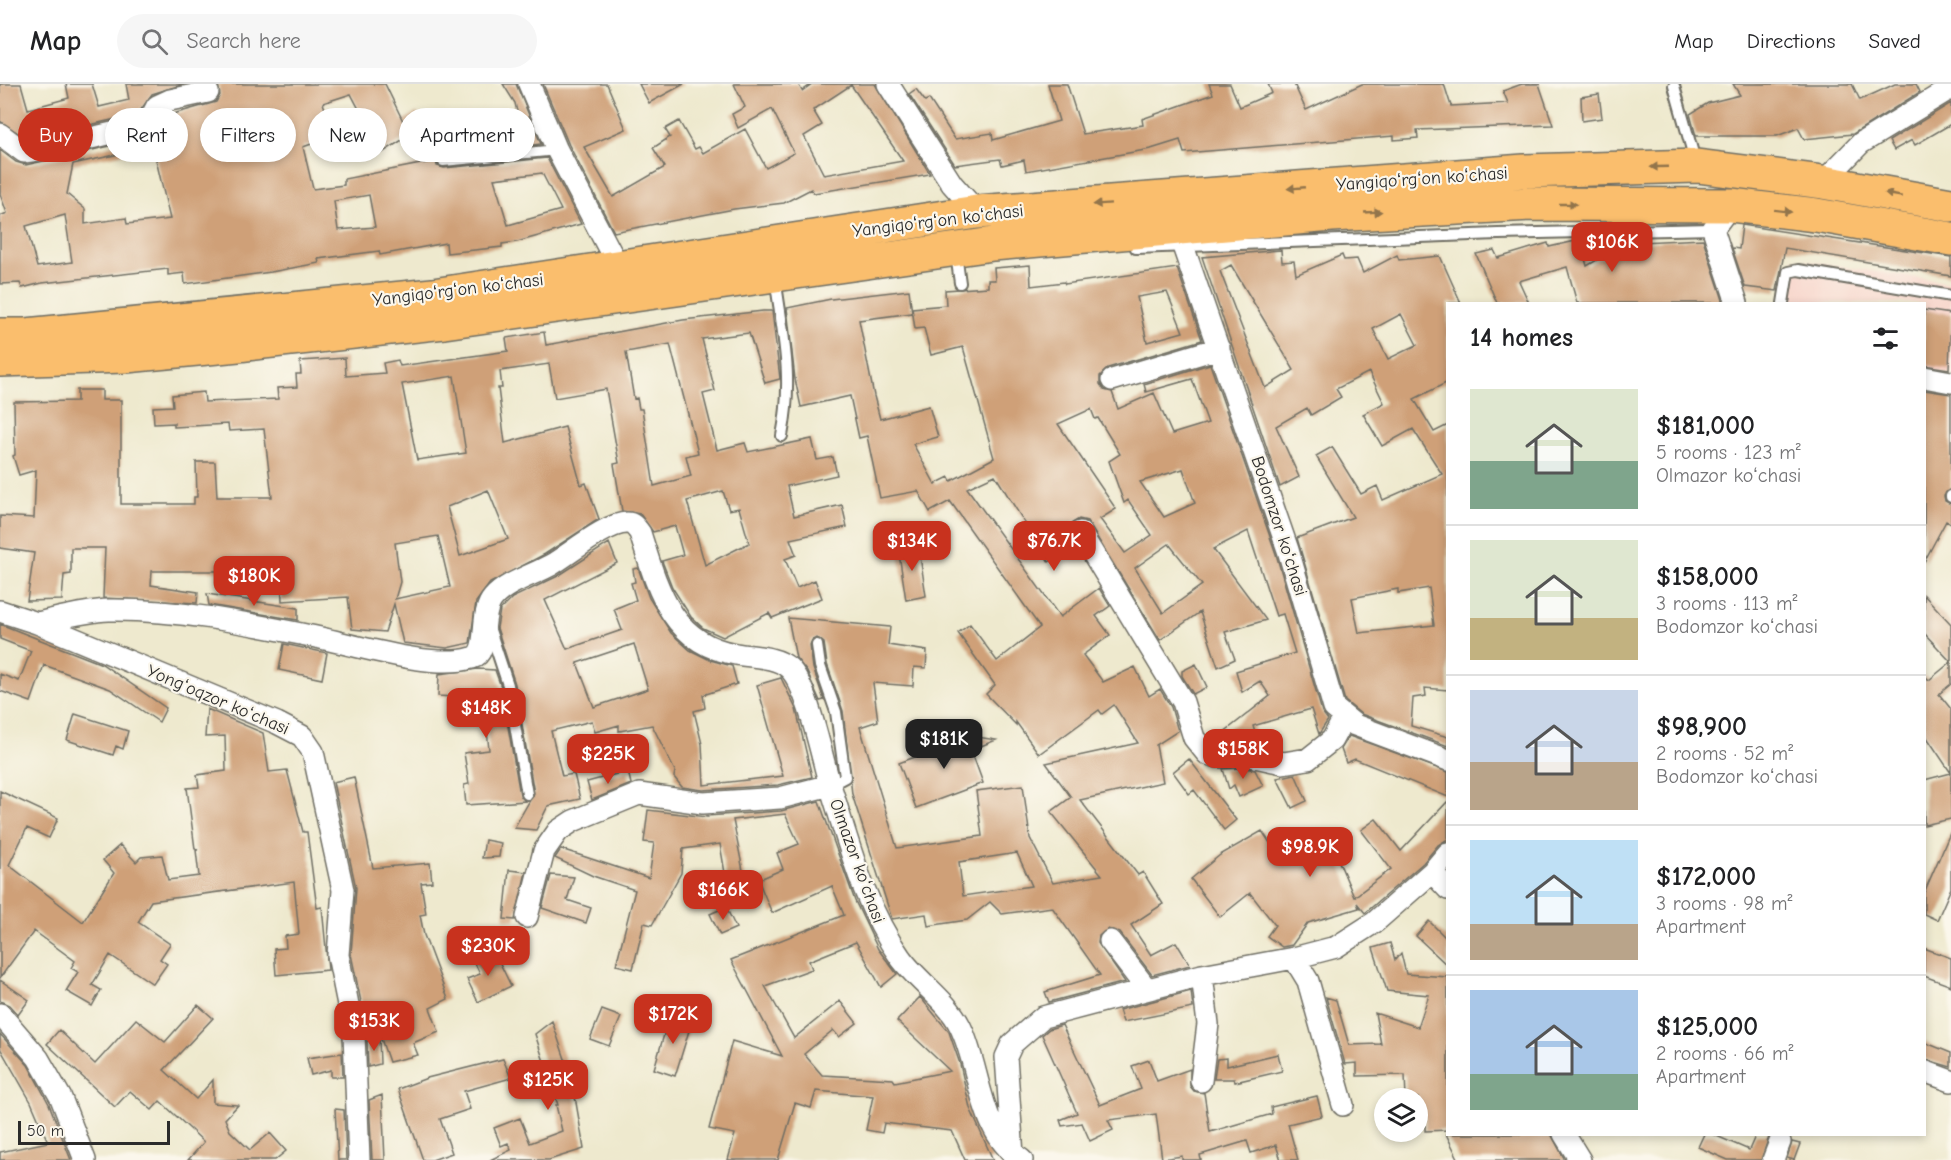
<!DOCTYPE html>
<meta charset="utf-8">
<style>
body{margin:0;font-family:"Comic Neue",sans-serif;background:#f6f6f6;color:#202124;height:100vh;display:flex;flex-direction:column;font-size:22px;white-space:nowrap}
*{box-sizing:border-box;margin:0}
p{font-size:20px;color:#757577}
.icon{flex:none;width:33px;height:33px;fill:none;stroke:currentColor;stroke-width:2;stroke-linecap:round;stroke-linejoin:round}
.map{position:relative;flex:1;overflow:hidden}
.drawer{position:absolute;left:1446px;top:218px;width:480px;height:834px;display:flex;flex-direction:column;background:#fff;border-radius:0px;box-shadow:0 3px 9px #0003}
.drawer>*{flex:none}
.banner{position:absolute;left:18px;top:24px;width:570px;height:54px;display:flex;gap:12px}
.fabs{position:absolute;left:1374px;top:1004px;display:grid;gap:12px}
.fabs a{display:grid;place-items:center;width:54px;height:54px;border-radius:50%;background:#fff;box-shadow:0 3px 9px #0003;font-size:30px}
.scale{position:absolute;left:18px;bottom:15px;width:152px;box-sizing:border-box;padding-left:6px;border:3px solid #2b2b2b;border-top:0;font-size:16px;line-height:21px;white-space:nowrap;color:#2b2b2b;-webkit-text-stroke:4px #fbf7ec;paint-order:stroke}
.price{position:absolute;translate:-50% -51px;padding:0 14px;border-radius:12px;background:#c8321e;color:#fff;font-size:20px;line-height:39px;filter:drop-shadow(0 2px 3px #0008)}
.price::after{content:'';position:absolute;left:50%;top:36px;width:18px;height:14px;margin-left:-9px;background:inherit;clip-path:polygon(0 0,100% 0,50% 100%)}
.price.on{background:#222;color:#fff}
ul{padding:0;list-style:none}
li{display:flex;align-items:center;gap:18px;height:150px;padding:0 24px}
li+li{border-top:2px solid #e0e0e0}
li span{display:grid;place-items:center;flex:none;width:168px;height:120px;border-radius:0px;color:#555}
li>.icon{margin-inline-start:auto}
span .icon{width:72px;height:72px;fill:#fffc;stroke-width:1}
li b{font-size:26px}
h2{display:flex;justify-content:space-between;align-items:center;height:72px;padding:0 24px;font-size:26px}
.chip{padding:0 21px;border-radius:27px;background:#fff;box-shadow:0 3px 9px #0003;font-size:21px;line-height:54px}
.chip.on{background:#c8321e;color:#fff}
header{display:flex;align-items:center;gap:36px;box-sizing:border-box;height:84px;padding:0 30px;background:#fff;border-bottom:2px solid #e0e0e0}
header strong{font-size:28px}
nav{display:flex;gap:33px;margin-inline-start:auto;font-size:21px}
.search{width:420px;height:54px;background:#f6f6f6;display:flex;align-items:center;gap:15px;box-sizing:border-box;padding:0 21px;border-radius:33px;color:#757577;font-size:22px}
.map>svg:first-child{display:block}
.built{fill:#f7d1c7}
.building{fill:#cfa078;fill-rule:evenodd}
.lines{fill:none;stroke-linecap:round;stroke-linejoin:round}
.lane-casing{stroke:#6f6e64;stroke-width:14}
.street-casing{stroke:#6f6e64;stroke-width:24}
.primary-casing{stroke:#6f6e64;stroke-width:36}
.lane{stroke:#fff;stroke-width:10}
.street{stroke:#fff;stroke-width:21}
.primary{stroke:#fabe6d;stroke-width:33}
.oneway{fill:#92744c}
.labels{text-anchor:middle;dominant-baseline:central;stroke-width:4.5;stroke-linejoin:round;paint-order:stroke}
.street-label{font-size:18px;fill:#2b2b2b;stroke:#fbf7ec}
</style>
<header>
<strong>Map</strong>
<div class="search"><svg class="icon" aria-label="search" viewBox="0 0 24 24"><circle cx="10" cy="10" r="6"/><path d="M15 15l6 6"/></svg>Search here</div>
<nav><a>Map</a><a>Directions</a><a>Saved</a></nav>
</header>
<div class="map">
<svg width="1951" height="1076" viewBox="0 0 1951 1076">
<rect width="100%" height="100%" fill="#fbf7ec"/>
<filter id="ink" filterUnits="userSpaceOnUse"><feTurbulence type="fractalNoise" baseFrequency=".0167" numOctaves="2"/><feDisplacementMap in="SourceGraphic" scale="12" xChannelSelector="R" yChannelSelector="G"/><feConvolveMatrix kernelMatrix="1 2 1 2 8 2 1 2 1" color-interpolation-filters="sRGB"/></filter>
<filter id="wash" filterUnits="userSpaceOnUse"><feTurbulence type="fractalNoise" baseFrequency=".008" numOctaves="4" result="noise"/><feDisplacementMap in="SourceGraphic" scale="24" xChannelSelector="R" yChannelSelector="G"/><feGaussianBlur stdDeviation="1.35" result="paint"/><feColorMatrix in="noise" values="0 0 0 0 0 0 0 0 0 0 0 0 0 0 0 0 0 1.4 0 .05"/><feComposite in="paint" operator="in"/></filter>
<g filter="url(#wash)">
<rect width="100%" height="100%" fill="#eee9ce"/>
<!-- built -->
<path class="built" d="M1793,175L1951,199V290L1925,286L1924,219H1785Z"/>
<g id="blocks">
<!-- building -->
<path class="building" d="M0,0H21L28,25L69,14L66,0H92L99,23L129,16L126,0H184L152,10L138,30L27,55L0,37Z
M218,0H385L403,37L417,29L424,42L382,69L351,10L323,19L334,52L303,63L313,105L344,101V95L436,77L437,82L444,84L547,74L581,140L517,158L502,160V163L447,169L446,159L380,171L379,167L318,175L319,179L271,188L185,200L184,189L168,191V185L42,199L22,204L20,199L0,200V132L7,129L0,110V66L16,78L26,81L150,53L158,47L166,32L216,18L220,11ZM153,63L170,135L127,140L126,134L85,140V125L67,110L73,80ZM542,89L561,126L508,141L494,95ZM369,111L375,143L338,146L334,117ZM65,131L72,178L37,183L26,142Z
M503,0H516L541,60L525,62L515,19Z
M543,0H607L626,45L584,63L613,113L665,83L653,64L670,53L665,45L679,37L695,65L699,63L703,69L745,45L766,84L794,69L772,25L738,44L732,30L745,23L734,0H798L802,7L812,0H875L930,90L814,109L811,105L784,119L734,125L614,148L569,61ZM851,1L903,77L824,91L804,52L822,41L813,26Z
M639,0H684L649,19Z
M1048,0H1067L1083,50L1143,41L1142,35L1213,10L1209,0H1230L1240,23L1272,9L1268,0H1294L1306,26L1362,0H1444L1451,22L1508,19L1503,7L1522,0H1539L1553,41L1417,46L1418,54L1394,56V52L1184,69L1180,56L1151,65L1026,87L1024,76L1002,81L1000,75L955,81L909,10L916,5L925,17L929,15L955,55L992,49L993,56L1059,37Z
M1733,0H1852L1860,16L1895,0H1916L1920,8L1853,50L1804,55L1798,44L1777,52H1696L1690,30L1708,19L1740,11Z
M1599,10L1602,34L1582,37L1581,13Z
M1951,19V40L1915,61L1912,56L1894,66L1889,57Z
M444,37L452,69L439,71L436,75L428,42Z
M1742,141L1951,173V192L1785,164L1777,207L1745,203L1732,164L1739,165Z
M1642,154L1641,158L1703,155L1724,219H1577L1567,183L1519,197L1529,219H1497L1476,170L1494,166L1498,174L1548,159L1549,163L1580,156L1587,182L1620,162V155Z
M1281,166L1282,178L1294,177L1296,191L1342,171L1344,176L1357,175L1363,189L1397,171L1399,176L1440,172L1461,219H1448V298L1414,315L1434,348L1448,341V606L1425,604L1426,612L1413,614L1411,642L1448,653V662L1361,630L1345,617L1297,454L1353,433L1316,372L1332,363L1361,410L1377,402L1383,416L1442,390L1413,345L1382,362L1363,330L1384,319L1369,288L1336,305L1341,313L1311,331L1307,324L1276,342L1299,393L1280,403L1202,173ZM1231,181L1294,286L1265,304L1220,187ZM1401,230L1417,261L1388,275L1373,245ZM1429,504L1434,541L1359,549L1352,514L1398,505V509Z
M1030,181L1031,202L1064,198L1065,200L1177,184L1202,256L1108,284L1100,292V300L1104,306L1112,308L1118,325L1154,309L1172,350L1208,339L1192,295L1146,308L1144,300L1210,280L1276,470L1322,628L1328,636L1319,650L1311,625L1253,642L1257,656L1215,659L1214,656L1270,612L1260,597L1242,608L1236,587L1295,569L1283,530L1276,532L1248,447L1213,465L1266,536L1225,548L1235,575L1218,583L1200,528L1160,556L1087,437L1079,435L1069,441L1067,449L1073,461L1049,478L995,391L967,404L1060,533L1099,504L1110,522L1096,532L1110,551L1083,571L1103,598L1135,583L1149,612L1160,605L1171,623L1178,647L1156,661L1163,698L1080,716L1138,791L1143,788L1163,820L1131,841L1151,871L1176,858L1190,881L1152,891L1120,849L1108,845L1099,852L1098,859L1125,898L1049,918L1045,908L1100,891L1052,823L1002,830L990,818L967,836L928,842L926,830L892,835L852,710L843,627L827,580L824,559L817,554L812,556L810,561L813,584L824,616L820,617L807,588L796,574L788,534L890,543L888,561L927,567L926,584L914,583L913,602L873,599L878,637L860,643L897,764L982,752L976,707L1023,701L1030,754L1053,799L1102,791L1051,728L1071,713L1046,679L1138,659L1114,621L1102,630L1099,626L1039,670L1016,638V641L986,610L995,601L958,549L970,540L997,577L1040,543L950,417L930,428L918,407L880,414L867,352L859,354L850,312L801,323L795,295L787,224L831,215L909,206L912,229L859,236L874,312L880,335L929,322L938,353L913,360L935,400L949,393L951,397L994,374L963,263L931,271L924,244L915,245L912,224L946,221L945,206L988,203V196H995L994,184ZM1167,208L1183,248L1147,258L1137,213ZM1091,325L1095,335L1098,334L1120,370L1109,377L1124,419L1128,416L1152,451L1125,469L1100,435L1116,425L1058,340ZM1183,385L1195,419L1164,433L1140,398ZM1169,460L1202,501L1163,529L1135,484ZM1017,769L1032,802L963,812L959,778Z
M1924,226L1951,230L1949,285L1924,281Z
M763,227H772L780,295L765,299L749,249L702,255L715,307L703,310L717,366L745,359L748,368L812,355L817,376L833,373L837,391L787,402L794,432L842,421L847,443L790,455L796,471L785,475L797,504L815,496L822,514L772,534L769,529L723,553L703,544L691,533L672,503L662,477L683,471L675,442L653,448L640,430L622,427L614,380L619,379L606,305L555,314L549,280L500,287L502,304H498L505,359L565,343L581,401L586,399L599,435L545,470L490,499L476,518L470,559L447,564L403,559L394,520L385,548L352,545L348,513L282,517L281,487H152L151,501L198,508L197,519L103,514L105,464H71V490L64,491L62,516L27,517L34,469L0,464V432L34,434L36,386L19,391L13,372L15,371L14,318L77,317V306H102V316H121V420H194V413H197L196,378H215L217,413H272L264,345L229,347L228,340L174,343V339L154,340L153,323L173,322L172,311L204,308L205,318L278,315L277,304L297,303L296,290H301L300,277L345,274L346,292L385,289L383,279L398,276L400,282L508,267L506,254L544,248L546,261L683,236ZM670,260L698,369L686,372L691,392L654,402L642,325H639L637,314L634,315L626,268ZM454,292L466,369L417,376L402,300ZM488,406L508,455L460,472L447,423ZM723,407L729,426L739,424L749,459L705,481L687,417ZM438,452L450,503L395,515L400,498L395,459Z
M1924,306L1951,310V405L1944,412L1945,417L1951,420V440L1946,437L1924,478Z
M609,459L617,479L545,516L567,565L622,546L614,525L636,516L631,499L635,498L633,485L638,484L649,514L671,549L690,566L710,576L732,582L737,600L703,611L705,624L694,627L702,660L704,701L783,692L757,601L781,594L796,625L812,693L778,701L703,706L682,703L674,693L675,687L652,641L619,647V641L595,648L592,637L551,647L562,692L574,690L580,715L548,722L536,746L514,744L534,709L515,600L497,544L500,526L512,514L558,492ZM634,560L648,605L594,623L577,579Z
M918,459L926,512L906,516L898,463Z
M207,510L298,524V536L209,521Z
M1924,511L1951,540V600L1939,610L1951,625V689L1924,649V591L1929,596L1951,578L1924,549Z
M0,540L102,580L166,624L159,638L110,605L44,581L31,618L0,607V590L19,597L31,567L0,555Z
M284,560L327,569L322,595L279,586Z
M1196,580L1207,603L1193,610L1182,592V587Z
M478,585L495,586L501,603L520,711L525,717L466,721L464,701L469,700L464,669L489,666L484,615L438,612L439,590Z
M207,625L263,649L269,688L287,686L303,748H307L317,824L322,823L328,886L276,891L274,865L286,864L285,852L299,850L294,798L151,817L138,838L170,860L160,875L167,880L153,900L110,871L92,901L101,906L92,922L66,907L78,888L71,884L75,877L34,847L0,894V707L58,734L49,754L27,744L9,781L83,838L114,789L103,776L120,761L136,778L141,773L162,771L168,796L199,792L196,766H198L195,765L187,704L199,703L197,691L226,687L225,652L205,653Z
M75,630L128,647L123,665L116,662L113,671L67,656Z
M947,648L996,656L971,666L983,699L916,724L899,679L952,659Z
M1349,652L1448,688V713L1355,675L1346,679L1341,665Z
M1189,675L1236,736L1224,746L1194,706L1189,710L1173,688Z
M1245,684L1255,686L1263,702L1239,713L1234,701L1229,705L1223,685Z
M628,687L631,700L592,716L587,698Z
M1951,689V735L1924,741V696Z
M1295,690L1307,717L1292,724L1277,694Z
M354,693L373,784L430,779L432,798L421,799L426,830L420,831L424,851L448,915L430,924L439,948L413,959L418,971L389,978L379,949L368,951L351,870L356,804L333,698Z
M819,717L855,817L878,865L897,890L881,903L856,858L809,877L812,885L765,902L794,954L840,917L857,939L839,953L833,946L804,970L822,991L893,995L895,998L950,987L897,937L920,913L949,948L960,980L970,1024L993,1076H965L952,1047L884,1039L882,1049L866,1046L873,1012L816,1007L811,1024L795,1019L778,1076H728L735,1050L709,1045L732,957L782,972L731,876L844,831L832,802L772,829L758,796L783,785L777,769L799,760L785,730L733,736L749,817L731,824L720,760L683,765L681,789L652,841L644,839L633,885L616,881L635,806L593,792L555,774L561,765L649,794L654,759L644,758L648,726L707,733L706,732L781,727Z
M1448,717V755L1438,761L1423,779L1365,829L1357,819L1359,824L1308,839L1292,861L1282,863L1267,852L1275,841L1250,809L1220,833L1191,795L1220,771L1262,747L1281,775L1315,761L1323,779L1337,773L1354,813L1391,785L1361,746L1376,735L1401,767Z
M1951,747V804L1937,836L1924,830V809Z
M485,756L501,759L499,773L482,774Z
M509,786L526,788L515,836L504,835Z
M551,791L574,793L567,816L591,824L586,839L542,824Z
M726,823L736,844L720,851L710,830Z
M1429,837L1448,856V882L1416,852Z
M1390,859L1395,876L1401,869L1406,890L1448,893V1046L1425,1047V1032L1418,1033V1014H1406L1405,991L1357,992V979L1345,980L1326,913L1336,916L1349,961L1381,960L1375,929L1418,943L1429,911L1387,907L1373,864Z
M1924,864L1951,874V902L1924,892Z
M493,865L511,902L478,918L467,895L480,890L473,875Z
M0,896L29,916L18,931L9,921L0,917Z
M1191,907L1193,924L1123,938L1119,926Z
M198,921L213,934L164,986L196,1015L213,996V1019L238,1021L225,1035L230,1047L250,1066L270,1049L286,1067L275,1076H188L204,1058L160,1017L152,1026L130,1007L115,1023L47,960L59,946L95,980L136,935L165,958Z
M602,926L621,933L609,962L590,955Z
M670,930L692,937L675,992L654,985Z
M552,937L576,1007H574L584,1065L549,1076H490L511,1066L508,1059L501,1062L494,1044L520,1034L530,1059L562,1047L556,1021H558L535,950Z
M1062,941L1100,1021L1141,1005L1132,982L1149,976L1157,997L1190,985V1002L1194,1007L1204,1009L1210,1048L1272,1030L1271,1023L1317,1012L1322,1032L1288,1040L1298,1076H1281L1276,1061L1251,1069L1247,1057L1200,1071L1201,1076H1182V1072L1162,1075L1156,1030L1108,1036L1113,1046L1090,1057L1082,1039L1062,1042L1060,1036L1077,1029L1042,951L1049,945Z
M0,950L28,981L49,1020L71,1076H0V1068L48,1058L31,1018L0,964Z
M379,952L380,980L368,983L367,957Z
M1924,958L1951,969V983L1924,975Z
M342,969L343,993H331V986L311,991L307,974Z
M1278,970L1282,987L1235,998L1234,995H1214L1217,975L1227,974V982Z
M503,975L511,994L464,1007L470,1025L440,1035L452,1069L432,1076H423L398,1005L427,994Z
M382,1011L385,1076H372L369,1016Z
M335,1025L344,1026L346,1076H338Z
M1446,1050H1551L1565,1076H1459Z
M1704,1050H1712L1749,1066L1756,1050H1770L1761,1076H1728L1698,1063Z
M1792,1058L1800,1060L1794,1076L1787,1074Z"/>
</g>
</g>
<g filter="url(#ink)">
<use href="#blocks" fill-opacity="0" stroke="#6f6e64" stroke-width="1.5"/>
<g class="lines">
<defs>
<path id="lane" d="M1674,2L1696,80
M443,77L557,66
M1136,164L1498,150L1713,145
M957,177L960,199
M776,200C784,257 793,295 782,352
M1783,219L1788,188L1798,186L1951,212
M1951,413V412
M489,543L508,601L527,710
M817,561L820,582L836,628L845,693L830,701"/>
<path id="street" d="M529,0L557,66L619,184
M888,0L952,100L977,128
M0,50L24,68L39,66L147,41L157,22L170,16L208,8
M1823,98L1861,59L1951,4
M1731,121L1713,145L1737,219
M1185,143L1183,162L1288,466L1334,624L1355,641L1448,676
M1924,293L1951,298
M1112,296L1219,264
M1080,448L1183,618L1194,654L1207,670L1218,673L1246,671L1283,679L1308,675L1332,656L1344,634
M0,527L37,539L277,639L302,652L313,668L343,806L338,871L354,950L359,1076
M37,539C60,534 85,527 109,526C176,525 246,539 311,552C353,560 432,586 472,574C491,569 478,531 493,514C507,498 533,491 551,481C570,470 606,439 627,439C634,439 636,444 640,449C657,503 671,560 736,570C752,573 776,572 789,584C808,602 822,675 830,701
M1448,769L1432,788L1448,805
M527,833L544,767L558,747L573,737L639,710L703,719L780,714L830,701C849,760 864,822 900,873C917,897 947,916 960,942C981,984 978,1048 1022,1076
M1110,857L1146,904
M1294,874L1308,897L1343,1021
M0,930L38,974L61,1014L85,1076
M1924,987L1951,997
M1201,997L1208,940L1202,891
M1564,1050L1580,1076
M1013,1071L1006,973L1012,960L1043,933L1202,891L1294,874L1336,863L1375,838L1432,788
M1773,1076L1780,1058"/>
<path id="primary" d="M0,251H26L433,211L977,128L1524,87L1697,82L1823,98L1951,121
M0,276L126,272L238,261L444,238L993,160L1332,131L1531,120L1731,121L1816,131L1951,155"/>
</defs>
<!-- lane casing -->
<use href="#lane" class="lane-casing"/>
<!-- street casing -->
<use href="#street" class="street-casing"/>
<!-- primary casing -->
<use href="#primary" class="primary-casing"/>
<!-- lane -->
<use href="#lane" class="lane"/>
<!-- street -->
<use href="#street" class="street"/>
<!-- primary -->
<use href="#primary" class="primary"/>
</g>
<!-- one-way arrows -->
<defs><path id="oneway-solid" d="M-6-.8H1V-3.2L6.5 0L1 3.2V.8H-6Z" transform="scale(1.5)"/></defs>
<g class="oneway">
<use href="#oneway-solid" transform="translate(1659 83) rotate(178)"/>
<use href="#oneway-solid" transform="translate(1296 104) rotate(175)"/>
<use href="#oneway-solid" transform="translate(1893 111) rotate(-170)"/>
<use href="#oneway-solid" transform="translate(1102 120) rotate(176)"/>
<use href="#oneway-solid" transform="translate(1568 120)"/>
<use href="#oneway-solid" transform="translate(1783 127) rotate(7)"/>
<use href="#oneway-solid" transform="translate(1373 128) rotate(-3)"/>
</g>
</g>
<g class="labels">
<!-- street labels -->
<g class="street-label">
<text transform="translate(1422 95) rotate(-4)">Yangiqoʻrgʻon koʻchasi</text>
<text transform="translate(938 137) rotate(-7)">Yangiqoʻrgʻon koʻchasi</text>
<text transform="translate(458 206) rotate(-7)">Yangiqoʻrgʻon koʻchasi</text>
<text transform="translate(1279 442) rotate(72)">Bodomzor koʻchasi</text>
<text transform="translate(218 616) rotate(23)">Yongʻoqzor koʻchasi</text>
<text transform="translate(857 777) rotate(70)">Olmazor koʻchasi</text>
</g>
</g>
</svg>
<div class="fabs">
<a><svg class="icon" aria-label="layers" viewBox="0 0 24 24"><path d="M12 4l9 5-9 5-9-5zM3 14l9 5 9-5"/></svg></a>
</div>
<div class="scale">50 m</div>
<b class="price" style="left:1612px;top:189px">$106K</b>
<b class="price" style="left:912px;top:488px">$134K</b>
<b class="price" style="left:1054px;top:488px">$76.7K</b>
<b class="price" style="left:254px;top:523px">$180K</b>
<b class="price" style="left:486px;top:655px">$148K</b>
<b class="price on" style="left:944px;top:686px">$181K</b>
<b class="price" style="left:1243px;top:696px">$158K</b>
<b class="price" style="left:608px;top:701px">$225K</b>
<b class="price" style="left:1310px;top:794px">$98.9K</b>
<b class="price" style="left:723px;top:837px">$166K</b>
<b class="price" style="left:488px;top:893px">$230K</b>
<b class="price" style="left:673px;top:961px">$172K</b>
<b class="price" style="left:374px;top:968px">$153K</b>
<b class="price" style="left:548px;top:1027px">$125K</b>
<div class="banner">
<a class="chip on">Buy</a>
<a class="chip">Rent</a>
<a class="chip">Filters</a>
<a class="chip">New</a>
<a class="chip">Apartment</a>
</div>
<section class="drawer">
<h2>14 homes<svg class="icon" aria-label="filters" viewBox="0 0 24 24"><path d="M4 7h16M4 17h16"/><circle cx="9" cy="7" r="2"/><circle cx="15" cy="17" r="2"/></svg></h2>
<ul>
<li><span style="background:linear-gradient(#dfe7d0 60%,#7fa58c 0)"><svg class="icon" aria-label="home" viewBox="0 0 24 24"><path d="M3 11l9-7 9 7M6 9v11h12V9"/></svg></span><div><b>$181,000</b><p>5 rooms · 123 m²</p><p>Olmazor koʻchasi</p></div></li>
<li><span style="background:linear-gradient(#dfe7d0 65%,#c2b280 0)"><svg class="icon" aria-label="home" viewBox="0 0 24 24"><path d="M3 11l9-7 9 7M6 9v11h12V9"/></svg></span><div><b>$158,000</b><p>3 rooms · 113 m²</p><p>Bodomzor koʻchasi</p></div></li>
<li><span style="background:linear-gradient(#c9d6e8 60%,#b9a48a 0)"><svg class="icon" aria-label="home" viewBox="0 0 24 24"><path d="M3 11l9-7 9 7M6 9v11h12V9"/></svg></span><div><b>$98,900</b><p>2 rooms · 52 m²</p><p>Bodomzor koʻchasi</p></div></li>
<li><span style="background:linear-gradient(#bfe0f5 70%,#b9a48a 0)"><svg class="icon" aria-label="home" viewBox="0 0 24 24"><path d="M3 11l9-7 9 7M6 9v11h12V9"/></svg></span><div><b>$172,000</b><p>3 rooms · 98 m²</p><p>Apartment</p></div></li>
<li><span style="background:linear-gradient(#a9c7e8 70%,#7fa58c 0)"><svg class="icon" aria-label="home" viewBox="0 0 24 24"><path d="M3 11l9-7 9 7M6 9v11h12V9"/></svg></span><div><b>$125,000</b><p>2 rooms · 66 m²</p><p>Apartment</p></div></li>
</ul>
</section>
</div>
